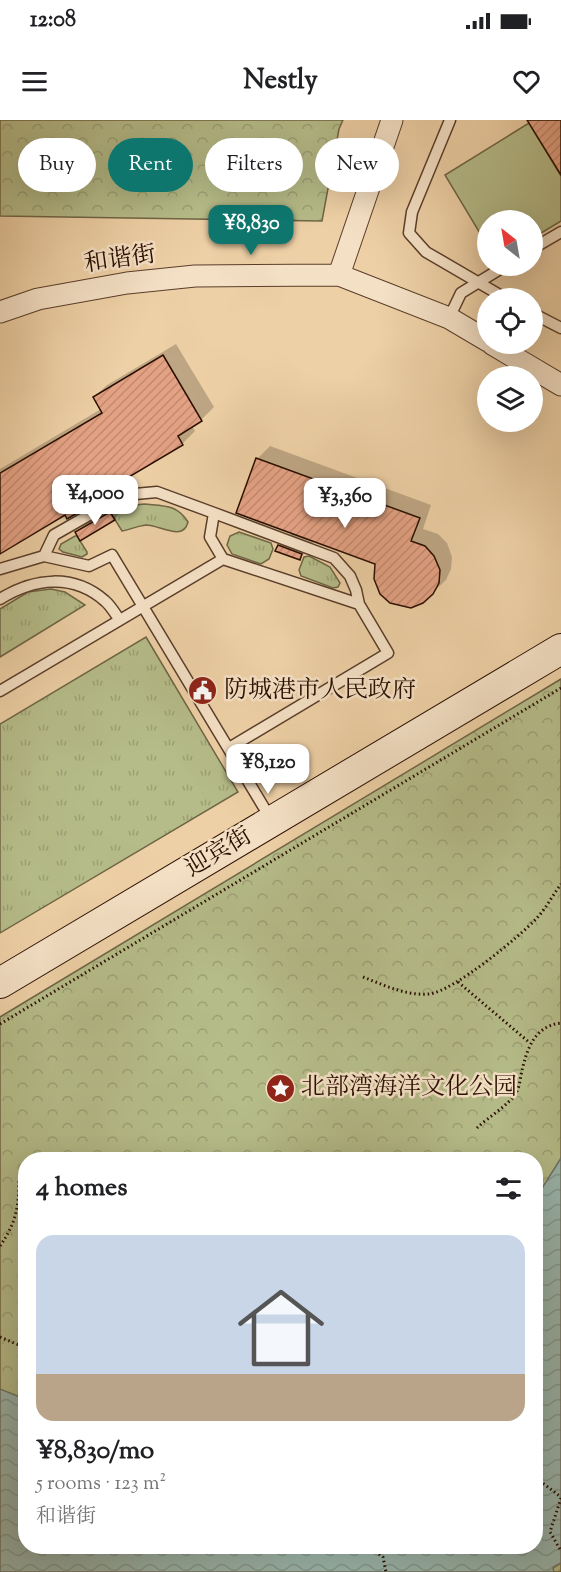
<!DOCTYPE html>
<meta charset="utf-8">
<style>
body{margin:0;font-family:"Sorts Mill Goudy","Noto Serif SC",serif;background:#f6f6f6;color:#202124;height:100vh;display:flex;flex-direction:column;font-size:22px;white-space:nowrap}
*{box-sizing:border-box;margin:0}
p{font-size:20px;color:#757577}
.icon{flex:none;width:33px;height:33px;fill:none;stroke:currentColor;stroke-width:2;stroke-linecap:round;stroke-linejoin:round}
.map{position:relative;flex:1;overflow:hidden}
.details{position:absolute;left:18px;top:1032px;width:525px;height:402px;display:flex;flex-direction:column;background:#fff;border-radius:24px;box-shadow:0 6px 24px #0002}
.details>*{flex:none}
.banner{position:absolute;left:18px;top:18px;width:525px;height:54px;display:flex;gap:12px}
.needle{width:39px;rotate:329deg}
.fabs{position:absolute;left:477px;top:90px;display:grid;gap:12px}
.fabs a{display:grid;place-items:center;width:66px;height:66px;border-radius:50%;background:#fff;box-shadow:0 6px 24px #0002;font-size:30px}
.price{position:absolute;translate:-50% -51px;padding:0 14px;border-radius:12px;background:#fff;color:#222;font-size:20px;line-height:39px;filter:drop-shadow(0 2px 3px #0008)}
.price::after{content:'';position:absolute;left:50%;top:36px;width:18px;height:14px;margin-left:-9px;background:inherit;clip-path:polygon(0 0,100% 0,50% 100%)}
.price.active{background:#0f766e;color:#fff}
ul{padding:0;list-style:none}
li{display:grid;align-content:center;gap:12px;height:318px;padding:0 18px}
li span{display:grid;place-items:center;height:186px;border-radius:18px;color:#555}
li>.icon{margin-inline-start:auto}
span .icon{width:108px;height:108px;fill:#fffc;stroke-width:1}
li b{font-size:26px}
h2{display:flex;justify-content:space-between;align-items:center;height:72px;padding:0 18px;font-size:26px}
.chip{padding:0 21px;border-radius:27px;background:#fff;box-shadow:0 6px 24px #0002;font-size:21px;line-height:54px}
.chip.active{background:#0f766e;color:#fff}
.status{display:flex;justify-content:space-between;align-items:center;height:42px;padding:0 30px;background:#fff;direction:ltr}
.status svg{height:16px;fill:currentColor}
header{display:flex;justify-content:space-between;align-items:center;height:78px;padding:0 18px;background:#fff;font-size:27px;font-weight:700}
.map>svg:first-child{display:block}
.grass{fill:url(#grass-tufts);stroke:#6f6544;stroke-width:1.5}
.park{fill:url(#park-crowns);stroke:#6f6544;stroke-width:1.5;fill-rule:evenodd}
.garden{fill:#b5bc89;stroke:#6f6544;stroke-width:1.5}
.water{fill:url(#water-waves);stroke:#6d7367;stroke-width:1.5}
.shadow{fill:#0003}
.building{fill:url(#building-hatch);stroke:#290e00;stroke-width:1.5}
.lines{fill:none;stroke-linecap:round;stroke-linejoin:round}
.lane-casing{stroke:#5a3e2a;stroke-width:13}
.street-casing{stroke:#5a3e2a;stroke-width:23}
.secondary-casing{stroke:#290e00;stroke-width:32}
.path{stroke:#290e00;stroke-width:3;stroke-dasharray:1.5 3;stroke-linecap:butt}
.lane{stroke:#f4e0c5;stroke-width:10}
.street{stroke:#f4e0c5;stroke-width:21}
.secondary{stroke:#f4e0c5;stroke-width:30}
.labels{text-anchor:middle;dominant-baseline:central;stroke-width:5;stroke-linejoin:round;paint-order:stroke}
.street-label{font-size:24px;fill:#290e00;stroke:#f4e0c5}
.poi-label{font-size:24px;fill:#290e00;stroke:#f4e0c5;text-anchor:start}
</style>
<div class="status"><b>12:08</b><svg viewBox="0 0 49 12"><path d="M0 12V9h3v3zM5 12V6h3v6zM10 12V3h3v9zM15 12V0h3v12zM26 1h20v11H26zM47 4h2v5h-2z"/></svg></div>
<header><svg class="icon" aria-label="menu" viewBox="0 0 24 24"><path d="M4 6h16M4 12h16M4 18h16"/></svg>Nestly<svg class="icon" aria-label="heart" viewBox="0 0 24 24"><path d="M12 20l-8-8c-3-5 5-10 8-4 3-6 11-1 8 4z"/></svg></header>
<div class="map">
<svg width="561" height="1452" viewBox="0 0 561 1452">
<defs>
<pattern id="grass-tufts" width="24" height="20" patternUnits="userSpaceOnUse" patternTransform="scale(1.5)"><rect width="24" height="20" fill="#b5bc89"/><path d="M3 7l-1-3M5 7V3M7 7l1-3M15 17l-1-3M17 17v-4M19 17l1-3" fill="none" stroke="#9ca074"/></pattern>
<pattern id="park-crowns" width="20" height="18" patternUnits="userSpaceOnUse" patternTransform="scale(1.5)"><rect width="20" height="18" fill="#b5bc89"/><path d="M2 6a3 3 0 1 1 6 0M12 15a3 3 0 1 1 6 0" fill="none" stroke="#9ca074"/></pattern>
<pattern id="water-waves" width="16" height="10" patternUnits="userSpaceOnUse" patternTransform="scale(1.5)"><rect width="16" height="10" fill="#9ab6ac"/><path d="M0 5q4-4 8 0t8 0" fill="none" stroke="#859b92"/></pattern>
<pattern id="building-hatch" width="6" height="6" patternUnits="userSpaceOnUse" patternTransform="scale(1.5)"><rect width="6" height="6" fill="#e4a284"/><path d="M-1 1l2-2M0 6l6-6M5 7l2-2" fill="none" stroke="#c48a70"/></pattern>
</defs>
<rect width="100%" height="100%" fill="#eed0a6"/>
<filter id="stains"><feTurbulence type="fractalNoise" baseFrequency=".00333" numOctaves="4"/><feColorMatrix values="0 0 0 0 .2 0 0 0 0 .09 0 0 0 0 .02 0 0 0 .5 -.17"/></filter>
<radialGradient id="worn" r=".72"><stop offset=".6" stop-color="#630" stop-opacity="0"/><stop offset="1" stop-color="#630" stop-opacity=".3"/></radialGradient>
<!-- grass -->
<path class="grass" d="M144,384C163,386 177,384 188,402C183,422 160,405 146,405C137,406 129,410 122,411L112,395L113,393L127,386Z
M239,412L271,423L273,429L269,439L261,444L232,434L227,425L230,416Z
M75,416H77L87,432V434L82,437L63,432L59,429L61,424Z
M309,436L330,447L340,463L338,467L333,468L301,456L299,450L304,437Z
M51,469L65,472L85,485L0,537V489L28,472Z
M146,517L238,672L0,813V604Z"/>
<!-- park -->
<path class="park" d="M0,0H343L339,9L322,101L0,96Z
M561,559V1452H0V897ZM26,1040H536V1426H26Z"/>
<!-- garden -->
<path class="garden" d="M529,3L561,56V101L533,118L532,100H488L487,125L445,55Z"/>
<!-- water -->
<path class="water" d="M561,1038V1443L553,1448L554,1452H0V1269L25,1279L26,1426H536V1081L544,1065Z"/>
<!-- shadow -->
<path class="shadow" d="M176,224L214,287L201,300L192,306L195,311L182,324L114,365L101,378L68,397L66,393L0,432V349L101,289L94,277L107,265Z
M270,326L431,385L423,409L438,414L447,423L452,437L451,449L446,460L432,473L377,443L314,420L312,425L300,438L279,426L293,412L257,339Z
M123,380L127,386L114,399L77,412L90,399Z
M270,626L277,638L258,650L253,636Z"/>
<!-- building -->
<path class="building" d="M527,0H561V55Z
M163,235L202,301L178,316L183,325L100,374L102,379L67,399L65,395L0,434V353L102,293L93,277Z
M256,338L420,398L411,421L425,426L434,436L440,450L439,463L433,474L423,483L411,488L390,483L380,474L374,459L375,444L236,393Z
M110,392L115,400L80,421L75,412Z
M278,425L302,434L300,440L275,431Z
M268,626L276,641L258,652L249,637Z"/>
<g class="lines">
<defs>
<path id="lane" d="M450,0L412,92L409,113L426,132L505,178
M532,129L561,112
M532,193L561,208
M449,198L461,173L505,146
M214,393L334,438L350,456L356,470L359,484
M44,436L54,415L124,375L157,372L214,393L210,417L223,439
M0,449L44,436L89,446L112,435L272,701
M0,479C34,458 73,453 105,481C110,485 115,493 119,499
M0,571L223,439L359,484L388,533L229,628"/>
<path id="street" d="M339,155L392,0
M0,192L38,179L127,163L195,156L339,155L449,198L488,221
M492,224L561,265"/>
<path id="secondary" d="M0,863L561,529"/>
</defs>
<!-- lane casing -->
<use href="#lane" class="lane-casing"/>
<!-- street casing -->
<use href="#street" class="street-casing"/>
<!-- secondary casing -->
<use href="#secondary" class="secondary-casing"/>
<!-- path -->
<path class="path" d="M363,857C384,865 406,876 429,874C454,871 519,817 537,798C546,788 553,775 561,764
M458,862L530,923
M0,904L561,568
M477,1008C488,997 508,986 516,973C519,968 520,961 521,955C526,932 533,906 561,903
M0,1126C16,1103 19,1087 19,1059
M0,1217L26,1228
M536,1358L561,1377
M561,1378L550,1412L561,1431
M368,1426L383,1437L386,1452"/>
<!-- lane -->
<use href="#lane" class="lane"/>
<!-- street -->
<use href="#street" class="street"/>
<!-- secondary -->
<use href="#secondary" class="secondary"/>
</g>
<!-- icons -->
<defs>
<symbol id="civic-disc" viewBox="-11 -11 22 22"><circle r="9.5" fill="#8f2418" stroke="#f4e0c5"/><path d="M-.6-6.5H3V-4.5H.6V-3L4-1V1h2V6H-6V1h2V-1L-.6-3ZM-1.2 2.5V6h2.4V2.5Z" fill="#fff"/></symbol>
<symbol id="sight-disc" viewBox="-11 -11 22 22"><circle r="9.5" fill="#8f2418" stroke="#f4e0c5"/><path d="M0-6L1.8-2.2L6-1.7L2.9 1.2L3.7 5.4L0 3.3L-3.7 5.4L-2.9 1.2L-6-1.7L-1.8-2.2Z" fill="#fff"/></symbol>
</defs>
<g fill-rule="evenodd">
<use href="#civic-disc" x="186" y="554" width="33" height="33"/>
<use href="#sight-disc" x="264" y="952" width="33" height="33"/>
</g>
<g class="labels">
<!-- street labels -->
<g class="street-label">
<text transform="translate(120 140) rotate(-8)">和谐街</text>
<text transform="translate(219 733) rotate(-31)">迎宾街</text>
</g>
<!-- poi labels -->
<g class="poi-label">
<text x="224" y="571">防城港市人民政府</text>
<text x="301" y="968">北部湾海洋文化公园</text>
</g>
</g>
<rect width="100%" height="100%" filter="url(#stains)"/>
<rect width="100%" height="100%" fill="url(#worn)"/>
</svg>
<div class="fabs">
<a><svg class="needle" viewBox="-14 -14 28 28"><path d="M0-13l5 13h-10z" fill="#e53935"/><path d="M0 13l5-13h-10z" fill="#757577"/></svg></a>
<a><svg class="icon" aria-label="locate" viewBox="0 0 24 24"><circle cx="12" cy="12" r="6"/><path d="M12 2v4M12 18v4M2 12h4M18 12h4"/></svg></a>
<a><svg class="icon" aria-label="layers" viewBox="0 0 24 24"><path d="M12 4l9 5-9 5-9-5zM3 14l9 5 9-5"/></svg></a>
</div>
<b class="price active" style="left:251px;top:136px">¥8,830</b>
<b class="price" style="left:95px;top:406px">¥4,000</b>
<b class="price" style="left:345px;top:409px">¥3,360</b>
<b class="price" style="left:268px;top:675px">¥8,120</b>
<div class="banner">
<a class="chip">Buy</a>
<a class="chip active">Rent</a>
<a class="chip">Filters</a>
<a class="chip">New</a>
</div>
<section class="details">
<h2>4 homes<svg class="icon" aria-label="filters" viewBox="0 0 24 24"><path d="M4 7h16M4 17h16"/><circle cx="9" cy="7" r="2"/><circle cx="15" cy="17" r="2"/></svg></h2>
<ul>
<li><span style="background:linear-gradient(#c9d6e8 75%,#b9a48a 0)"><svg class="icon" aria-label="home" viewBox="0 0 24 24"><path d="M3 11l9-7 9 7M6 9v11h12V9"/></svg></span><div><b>¥8,830/mo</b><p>5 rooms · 123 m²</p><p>和谐街</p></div></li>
</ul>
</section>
</div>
